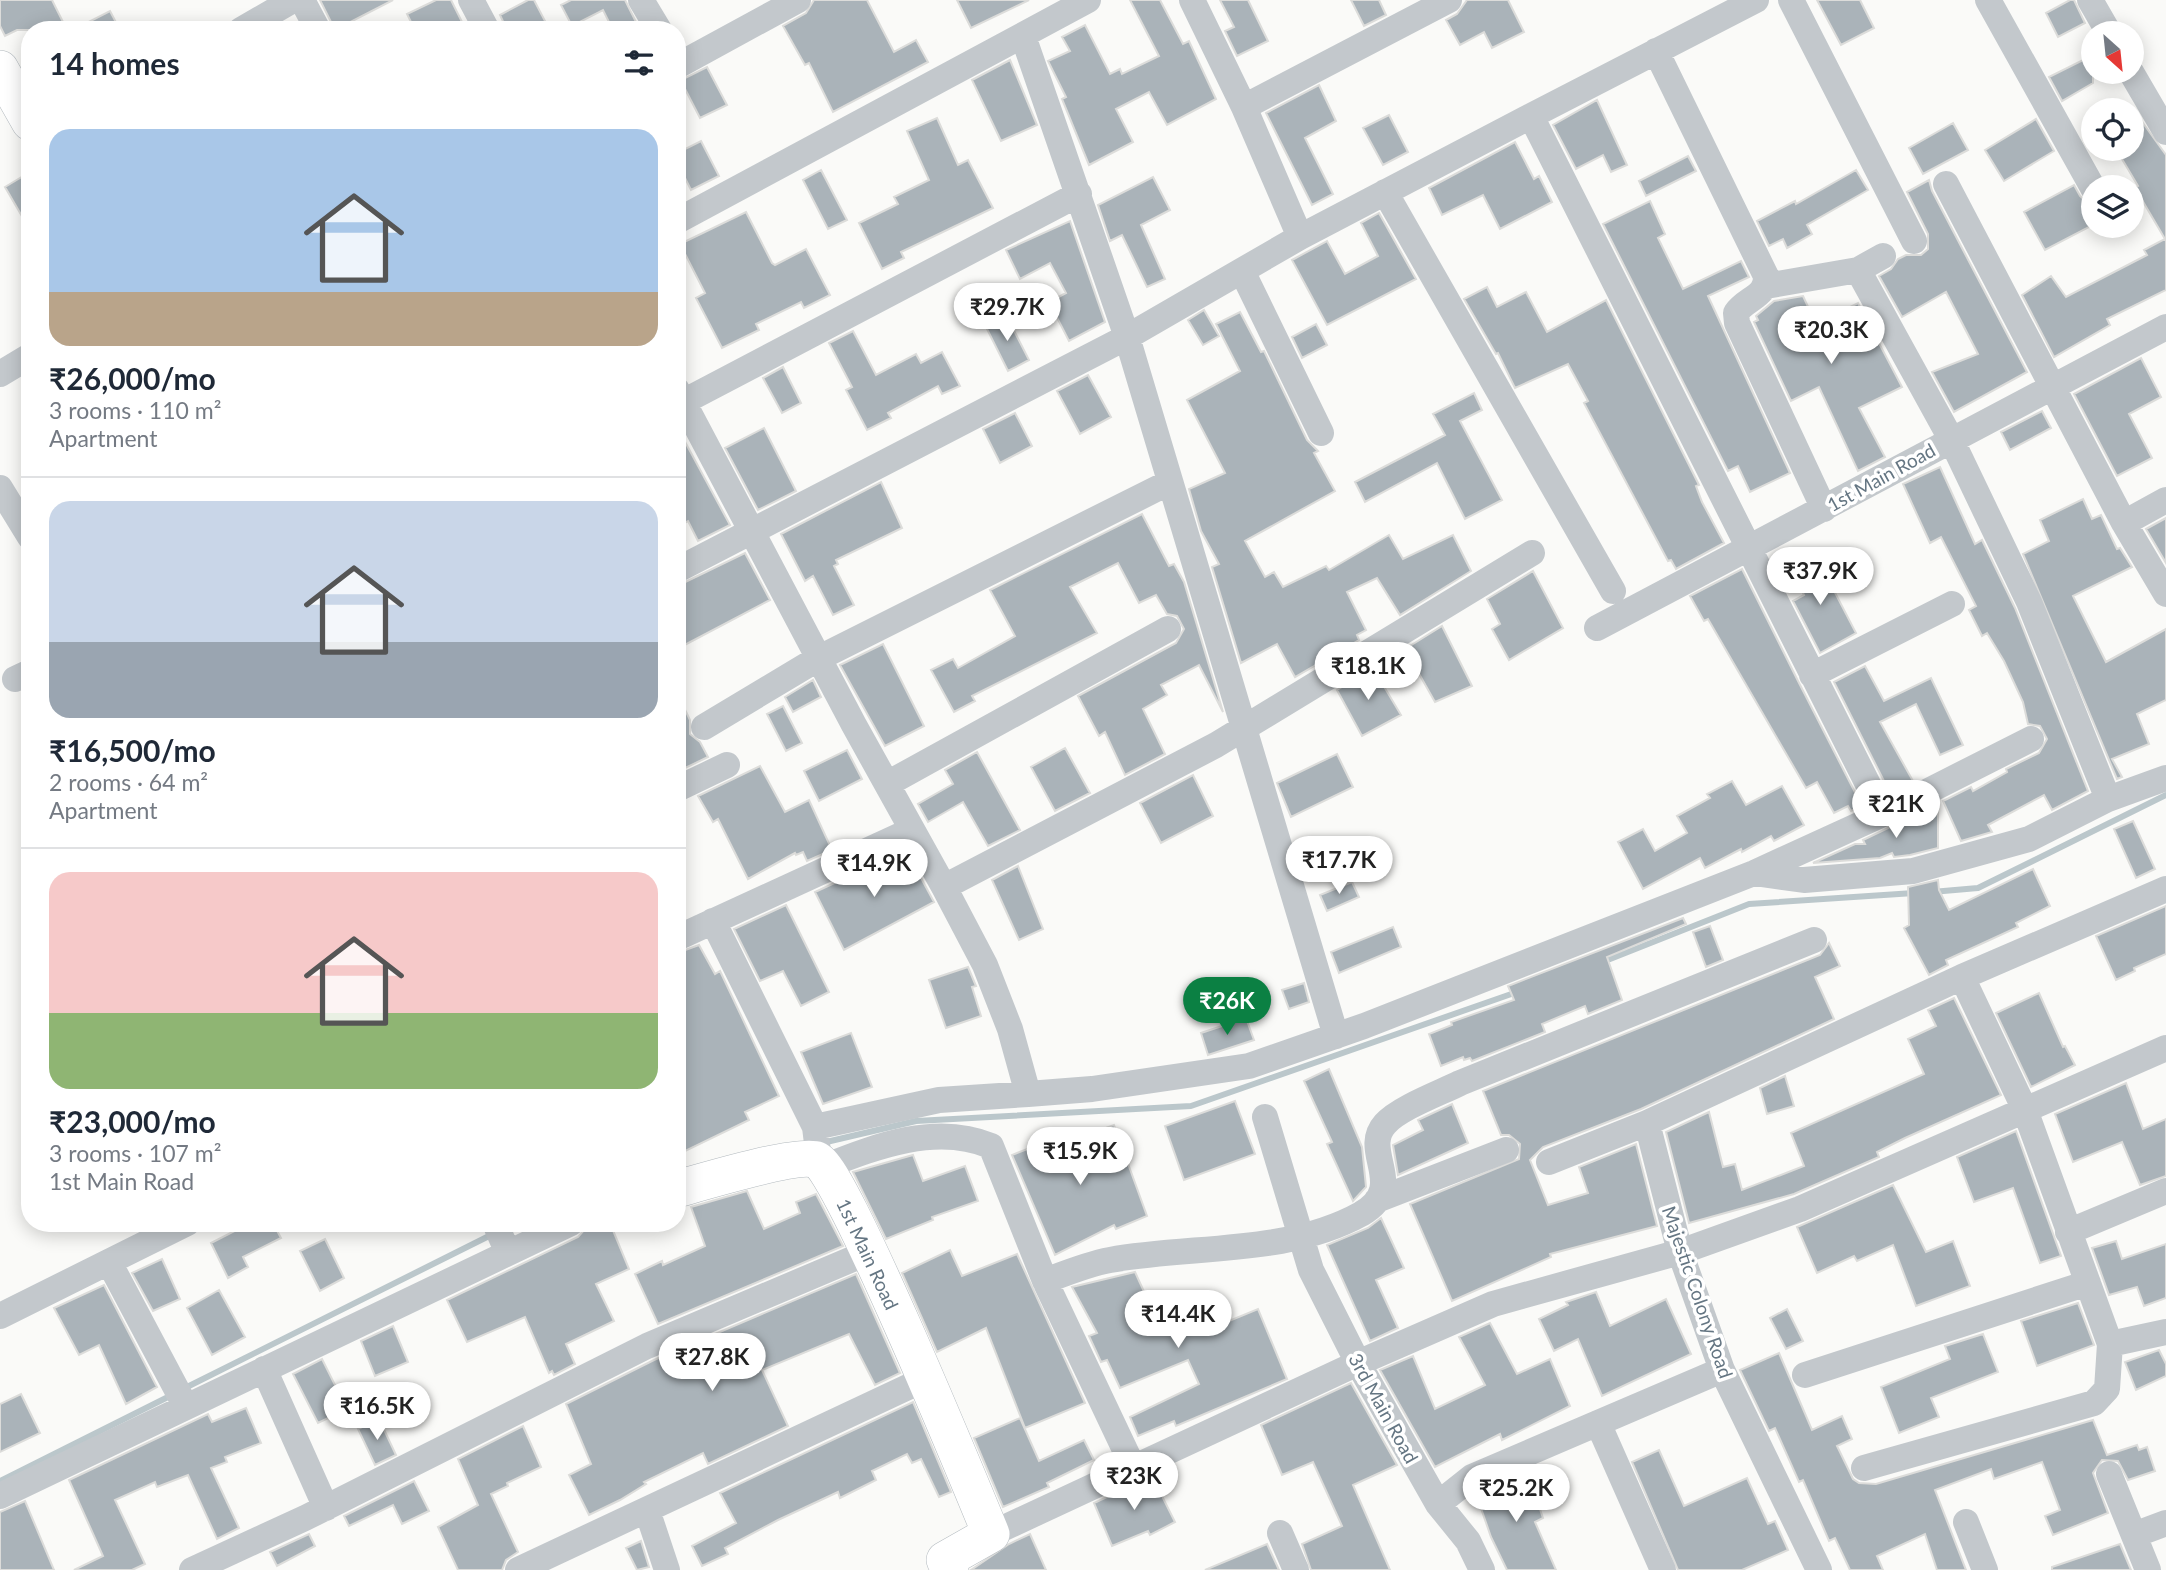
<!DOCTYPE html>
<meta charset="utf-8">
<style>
body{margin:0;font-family:Lato,sans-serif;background:#f2f2f3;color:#1f2937;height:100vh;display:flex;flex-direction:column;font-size:26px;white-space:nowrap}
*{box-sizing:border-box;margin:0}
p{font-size:23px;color:#747a83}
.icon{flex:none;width:38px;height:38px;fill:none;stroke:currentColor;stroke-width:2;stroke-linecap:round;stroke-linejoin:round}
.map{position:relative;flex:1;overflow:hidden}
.side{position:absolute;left:21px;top:21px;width:665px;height:1211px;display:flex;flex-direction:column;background:#fff;border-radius:28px;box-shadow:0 4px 18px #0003}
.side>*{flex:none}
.needle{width:46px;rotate:153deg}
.tools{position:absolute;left:2081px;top:21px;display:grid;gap:14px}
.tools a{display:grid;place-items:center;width:63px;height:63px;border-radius:50%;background:#fff;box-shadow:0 4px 18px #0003;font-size:35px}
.price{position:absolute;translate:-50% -60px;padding:0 16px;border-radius:24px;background:#fff;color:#222;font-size:23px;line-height:46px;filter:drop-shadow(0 2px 4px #0008)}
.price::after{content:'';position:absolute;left:50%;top:42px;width:21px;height:16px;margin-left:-10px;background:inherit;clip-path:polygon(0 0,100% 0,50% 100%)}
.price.selected{background:#0b8043;color:#fff}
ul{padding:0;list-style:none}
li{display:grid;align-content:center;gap:14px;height:371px;padding:0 28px}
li+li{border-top:2px solid #e0e1e3}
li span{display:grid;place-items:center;height:217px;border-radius:21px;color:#555}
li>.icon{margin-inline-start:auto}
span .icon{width:126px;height:126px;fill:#fffc;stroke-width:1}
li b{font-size:30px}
h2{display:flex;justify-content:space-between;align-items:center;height:84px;padding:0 28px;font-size:30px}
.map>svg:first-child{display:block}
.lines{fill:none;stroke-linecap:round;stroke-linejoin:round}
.stream{stroke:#bbc7cb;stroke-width:6}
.building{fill:#aab3b9;stroke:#dcdcda;stroke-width:2}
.secondary-casing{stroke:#b3babf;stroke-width:38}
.minor{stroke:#c3c8cc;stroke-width:26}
.secondary{stroke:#fff;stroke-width:37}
.labels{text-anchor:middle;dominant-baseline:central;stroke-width:7;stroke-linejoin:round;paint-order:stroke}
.street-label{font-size:19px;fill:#657683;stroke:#fff}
</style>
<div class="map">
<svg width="2166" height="1570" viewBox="0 0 2166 1570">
<rect width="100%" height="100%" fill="#fafaf8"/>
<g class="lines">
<!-- stream -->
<path class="stream" d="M1932,892L1978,888L2166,795
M1600,963L1749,904L1914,893
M822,1143L916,1121L1191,1106L1517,992
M183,1389L493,1234
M0,1481L174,1394"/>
</g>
<!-- building -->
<path class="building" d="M0,0H52L67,30H17L5,36L0,26Z
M320,0H393L335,30Z
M436,0H451L466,30H415L407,14Z
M528,0H534L545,21L529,30H507L500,15Z
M571,0H625L640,30H613L603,10L572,26L561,5Z
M814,0H867L894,52L916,40L928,62L833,112L809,63L805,65L783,26L806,13Z
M957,0H1029L971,28Z
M1130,0H1160L1183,44L1189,41L1216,99L1167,125L1149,92L1116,109L1133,142L1089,165L1062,99L1066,97L1048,61L1070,51L1062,37L1085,25L1110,74L1120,69L1122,74L1159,56Z
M1220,0H1248L1268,41L1237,56L1225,31L1234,27Z
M1351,0H1379L1386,15L1364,26Z
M1467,0H1508L1524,32L1492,48L1484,32L1460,45L1446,20L1457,14Z
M1817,0H1860L1874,28L1841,45Z
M2070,0H2074L2085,23L2058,37L2046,13Z
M110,11L120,30H73Z
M2093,55V83L2062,101L2049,77Z
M1010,60L1037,125L1001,141L972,80Z
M707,67L727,105L700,118L684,87L677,91V82Z
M1319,85L1336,121L1305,138L1333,194L1312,205L1266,113Z
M1597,100L1627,165L1611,172L1603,155L1576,169L1553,125Z
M1389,115L1408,152L1383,165L1363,128Z
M937,118L958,165L968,160L993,208L901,252L904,258L882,269L859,223L898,204L894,197L929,180L907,131Z
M2036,119L2054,151L2004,181L1985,150Z
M2140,119L2166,155V290L2107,319L2110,325L2054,357L2022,295L2051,276L2066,297L2147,255L2144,250L2165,239L2135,188L2138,186L2116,149H2132V124Z
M1953,123L1968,150L1923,174L1909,148Z
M701,141L719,176L691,190L677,162V153Z
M1515,142L1534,179L1539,176L1552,202L1500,229L1483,195L1442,215L1429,188Z
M1688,156L1696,171L1646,196L1639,181Z
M821,170L847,220L828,229L803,180Z
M1856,170L1868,190L1807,225L1812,234L1787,248L1783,239L1769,246L1757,221L1795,201L1796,204Z
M30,172V230L5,187Z
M1153,177L1170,210L1141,225L1165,279L1147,287L1122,235L1110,241L1098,205Z
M1929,180L1932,191L2027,372L1954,412L1932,372L1978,354L1946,292L1902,317L1879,276L1891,269L1898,259L1906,255H1921L1928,249V234L1907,192Z
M2074,185L2080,196L2093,208V225L2045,250L2024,212Z
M1650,201L1665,234L1658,238L1683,289L1741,261L1749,277L1708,296L1790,473L1750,492L1738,466L1728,471L1603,224Z
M746,212L772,263L775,265L806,249L830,295L804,308L801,302L756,324L759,330L722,348L696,298L705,293L680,244Z
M1379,213L1416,279L1327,325L1292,260L1327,241L1345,274L1378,256L1361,223Z
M1070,221L1105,322L1069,341L1049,302L1066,293L1050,263L1020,279L1006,250Z
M1487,287L1497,307L1526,292L1547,332L1606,300L1699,485L1696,486L1702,502L1724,543L1676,569L1671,560L1668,561L1584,403L1588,401L1568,364L1515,388L1498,353L1496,354L1464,299Z
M1803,296L1816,324L1858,303L1902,387L1859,408L1885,457L1858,471L1819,387L1791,401L1754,322L1758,320L1756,316L1774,301Z
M1204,310L1219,336L1203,345L1188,320Z
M1240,312L1261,352L1264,351L1307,440L1318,451L1314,453L1335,491L1245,541L1265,577L1274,572L1283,587L1326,566L1329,570L1389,535L1403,559L1453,535L1471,571L1400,615L1377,578L1347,592L1366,630L1357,635L1359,640L1295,677L1277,644L1241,663L1212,567L1219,564L1201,531L1189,489L1225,473L1187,400L1240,371L1216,324Z
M1006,315L1029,360L1008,371L985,325Z
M1316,324L1327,345L1302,358L1292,337Z
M853,331L876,375L916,354L921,363L942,352L960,386L942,394L938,386L888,413L891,418L867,430L846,390L852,387L829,343Z
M2141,358L2161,397L2129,414L2152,458L2117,476L2074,394Z
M783,367L801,403L782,413L763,378Z
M1088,375L1111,417L1080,434L1057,391Z
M1474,393L1482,410L1460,421L1502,500L1465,519L1437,463L1365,502L1355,482L1445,435L1433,414Z
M2042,411L2051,428L2010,450L2001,432Z
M1015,413L1032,446L1000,463L983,429Z
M677,427L730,525L698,541L688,521L677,527Z
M764,428L796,491L758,510L725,448Z
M1940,467L1975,544L1982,540L2015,608L2088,791L2052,810L2044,795L1988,825L1992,832L1961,841L1943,801L1971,787L1973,791L2007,772L2006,769L2039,753L2047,739L2040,726L2028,724L2023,702L2004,661L1987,633L1982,636L1969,610L1976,606L1941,537L1930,543L1903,484Z
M881,482L902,528L836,560L838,564L834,566L854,605L833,615L813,576L805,581L781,534Z
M2083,499L2092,519L2101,515L2117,549L2120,548L2132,567L2073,596L2106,662L2166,629V700L2137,714L2149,744L2112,759L2122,777L2117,779L2023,554L2049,541L2040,520Z
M1142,514L1169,566L1174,564L1184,582L1223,712L1199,665L1161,685L1167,695L1143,709L1165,754L1125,775L1105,732L1099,736L1078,696L1176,643L1184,629L1177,616L1167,614L1156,595L1139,603L1118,563L1070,587L1097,633L972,696L975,701L954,712L931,670L953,659L958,668L1015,636L990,590Z
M2166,518V563L2146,529Z
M745,553L770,600L677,649V586Z
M1811,555L1823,584L1829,581L1856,633L1820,653L1793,601L1804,595L1790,564Z
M1742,569L1798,681L1862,806L1851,811L1848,806L1834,813L1817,782L1806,788L1708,619L1704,621L1690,596Z
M1533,571L1563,628L1509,660L1492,629L1500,624L1487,599Z
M1442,626L1472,686L1435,702L1405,649Z
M883,644L924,726L885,746L840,665Z
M1865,666L1884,701L1931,678L1963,745L1940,755L1916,704L1880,722L1913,781L1890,793L1834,682Z
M1373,668L1401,715L1362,736L1337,690Z
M813,680L821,697L793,712L785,697Z
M677,693L690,720V734L700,742L708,757L683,769L677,758Z
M783,706L802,743L786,751L767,714Z
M1065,748L1090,793L1055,811L1031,767Z
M847,750L862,779L819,801L804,771Z
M977,752L1020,830L988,846L963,802L928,822L918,804L953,784L945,770Z
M1337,754L1353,787L1291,817L1277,783Z
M760,766L785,812L809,800L832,850L807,861L803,852L796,855L795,853L748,879L718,819L713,822L698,796Z
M1193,775L1213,816L1161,843L1140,803Z
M1732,781L1746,805L1782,786L1804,825L1774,841L1771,836L1742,852L1741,849L1705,868L1700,858L1643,889L1618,842L1643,829L1655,851L1687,833L1677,816L1710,798L1707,794Z
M1938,804V848L1910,855L1894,857L1892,853L1880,858L1813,863L1855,844H1865L1863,840Z
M2133,821L2155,869L2136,878L2114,829Z
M906,850L934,902L844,950L815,892Z
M1018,866L1043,929L1019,940L992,880Z
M2033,869L2050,906L2016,923L2018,927L1946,960L1948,965L1929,975L1904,928L1909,925L1908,887L1938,880L1939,890L1949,910Z
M1352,882L1359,897L1327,911L1320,895Z
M786,905L829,992L801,1006L783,971L760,981L734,929Z
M2166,906V954L2134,968L2135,971L2116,980L2096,936Z
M1683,918L1686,924L1607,957L1622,1000L1588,1014L1585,1006L1542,1024L1545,1032L1472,1061L1470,1058L1464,1060L1463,1057L1441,1066L1429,1034L1452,1025L1451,1022L1514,1000L1508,986Z
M1710,926L1723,960L1706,967L1693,932Z
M1393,927L1401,947L1339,973L1331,952Z
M1829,943L1840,966L1815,977L1834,1019L1641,1109L1543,1147L1530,1160L1548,1205L1588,1193L1579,1167L1636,1144L1657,1226L1550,1254L1551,1257L1452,1301L1410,1204L1519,1159L1520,1144L1509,1135H1501L1483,1091L1820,955Z
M699,945L715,974L720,971L779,1096L745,1112L749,1120L677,1155V953Z
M968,967L976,986L972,987L981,1016L946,1028L929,980Z
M1304,983L1309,1002L1289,1009L1282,990Z
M2039,993L2063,1047L2065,1046L2075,1065L2031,1087L1996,1013Z
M1954,998L2001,1095L1905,1138L1877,1152L1879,1157L1794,1194L1689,1223L1666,1132L1709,1112L1723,1167L1735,1164L1742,1190L1804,1166L1791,1133L1924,1074L1908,1039L1936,1026L1928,1010Z
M1246,1018L1254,1040L1208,1055L1201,1033Z
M851,1033L872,1087L823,1104L801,1052Z
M1329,1069L1362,1147L1366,1187L1353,1201L1327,1144L1332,1142L1304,1081Z
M1785,1076L1794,1106L1767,1114L1760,1088Z
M2126,1083L2143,1129L2166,1119V1176L2140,1185L2122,1142L2073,1162L2055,1114Z
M1235,1101L1255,1154L1184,1180L1165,1126Z
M1452,1104L1468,1143L1398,1175L1393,1145L1423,1130L1418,1120Z
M1114,1125L1147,1216L1116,1229L1114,1225L1055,1255L1012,1155L1040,1144L1041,1148L1070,1136L1072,1140Z
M2016,1131L2061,1256L2040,1263L2013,1188L1974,1202L1957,1157Z
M913,1155L923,1181L965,1166L978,1201L932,1217L933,1220L886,1239L853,1172Z
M1893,1185L1926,1252L1953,1241L1970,1286L1916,1306L1893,1245L1857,1261L1854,1256L1817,1273L1797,1227Z
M747,1191L764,1229L800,1213L796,1202L816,1194L843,1246L658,1324L635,1274L662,1261L663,1265L705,1246L691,1207Z
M1381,1218L1404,1268L1376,1280L1398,1328L1370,1341L1327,1245L1368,1228Z
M250,1223H273L281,1238L243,1257L248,1267L228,1278L211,1243Z
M599,1223H610L629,1269L596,1284L614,1321L566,1344L575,1364L554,1375L552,1371L549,1373L525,1317L467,1342L447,1300L578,1237L585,1229Z
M325,1239L344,1278L320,1291L300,1251Z
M2116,1241L2122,1259L2166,1244V1298L2144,1306L2137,1287L2109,1295L2092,1248Z
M950,1250L962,1276L1017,1254L1085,1403L1025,1428L986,1328L937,1352L902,1273Z
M162,1259L180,1299L153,1311L132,1273Z
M1135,1272L1157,1320L1206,1300L1217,1326L1258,1309L1287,1379L1176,1426L1174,1421L1138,1436L1130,1417L1199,1384L1188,1360L1120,1388L1107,1360L1101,1362L1089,1336L1097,1333L1072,1287Z
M856,1274L900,1373L875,1385L849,1334L762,1370L788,1426L708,1464L703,1453L644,1482L646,1484L620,1500L589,1515L569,1475L591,1464L566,1404L654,1360Z
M104,1285L157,1387L126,1404L99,1345L79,1355L54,1308Z
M219,1290L245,1337L212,1355L187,1308Z
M1596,1292L1610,1326L1666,1299L1691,1354L1602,1396L1578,1339L1554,1351L1539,1319L1568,1305L1566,1302Z
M2078,1303L2094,1345L2037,1366L2021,1321Z
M1787,1309L1803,1341L1786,1349L1770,1318Z
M1490,1323L1517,1374L1550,1359L1570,1406L1502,1440L1500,1434L1435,1467L1380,1370L1413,1356L1435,1409L1485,1385L1459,1337Z
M393,1326L408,1362L375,1376L361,1341Z
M1983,1334L1998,1372L1931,1398L1939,1417L1899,1433L1881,1387L1950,1359L1945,1346Z
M2159,1350L2166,1364V1376L2136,1390L2125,1362Z
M1779,1353L1812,1430L1842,1416L1852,1439L1837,1446L1853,1479L1859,1483L1876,1484L2093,1420L2107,1455L2137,1445L2139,1450L2147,1447L2155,1471L2128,1480L2118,1461L2102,1460L2093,1473L2108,1513L2053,1535L2045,1516L2060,1510L2042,1462L1994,1479L1991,1469L1935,1490L1966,1570H1937L1925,1534L1877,1556L1883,1570H1850L1835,1538L1829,1541L1803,1480L1799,1482L1775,1428L1769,1431L1740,1370Z
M322,1359L338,1391L334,1393L343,1411L318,1423L293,1374Z
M1351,1383L1397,1465L1353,1485L1390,1570H1311L1302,1544L1342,1526L1313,1462L1282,1475L1261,1425Z
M21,1394L40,1433L0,1452V1404Z
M913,1402L951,1492L939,1497L921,1459L912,1463L907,1454L872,1471L876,1480L840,1498L838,1492L778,1520L725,1548L728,1554L702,1566L692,1546L736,1523L720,1493Z
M246,1408L261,1443L225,1457L227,1462L211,1468L239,1528L217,1539L188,1475L157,1487L155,1482L115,1500L145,1564L132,1570H74L103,1556L69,1480L208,1414L212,1422Z
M1020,1418L1039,1461L1084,1440L1094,1460L1047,1483L1049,1487L1003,1507L974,1438Z
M379,1419L396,1455L375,1465L358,1429Z
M523,1426L541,1467L507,1483L508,1486L491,1494L518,1552L506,1560L502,1570H458L438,1527L478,1505L458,1459Z
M1659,1450L1684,1506L1747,1478L1768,1524L1775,1521L1788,1550L1742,1570H1678L1632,1462Z
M1527,1471L1543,1518L1535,1522L1556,1570H1507L1491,1537L1476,1494Z
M1152,1476L1175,1522L1150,1535L1148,1531L1112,1546L1094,1503Z
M414,1481L429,1511L402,1524L393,1505L349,1526L344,1516Z
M25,1501L54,1570H0V1512Z
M309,1534L315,1546L277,1566L270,1552Z
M1030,1534L1046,1570H971L1009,1544Z
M641,1541L649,1567L637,1570L626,1548Z
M1267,1544L1279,1570H1205Z
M2120,1544L2131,1570H2052V1567Z"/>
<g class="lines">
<defs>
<path id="secondary" d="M0,69L30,122
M677,1189C702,1182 798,1153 817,1160C841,1169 972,1488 991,1534L945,1560L950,1570"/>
</defs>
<!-- secondary casing -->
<use href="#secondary" class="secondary-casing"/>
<!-- minor -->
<path class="minor" d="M302,0L318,30
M471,0L487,30
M641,0L659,30
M1192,0L1244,107L1300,237
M1791,0L1914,241
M1988,0L2093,188
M2090,0L2109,33
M241,30L293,0
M1023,36L1127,337L1336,1036
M1656,51L1766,276C1767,297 1746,298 1736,313L1737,323L1824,509
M677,66L798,0
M2131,72L2166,132
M1244,107L1449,0
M1531,116L1756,0
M1946,184L2124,523L2166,594
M1385,192L1613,591
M677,221L1088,0
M1883,256L1858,270L1951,439L2029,602L2108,799
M1242,271L1321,433
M1766,286L1858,270
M0,374L30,356
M677,390L854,725L944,887L1216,745L1532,553
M683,402L1079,194
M0,488L30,537
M2124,523L2166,500
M677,570L1127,337L1300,237L1531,116L1883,814L2031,739
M1597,628L2166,327
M1812,675L1952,604
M15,679L30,672
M704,727L819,658L1168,483
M887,784L1168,629
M677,789L727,765
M1754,873L1804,880L1913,871L2029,839L2108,799L2166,778
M944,887L985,965L1010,1029L1028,1094L1092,1089L1249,1066L1364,1026L1754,873L1883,814
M713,921L815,1127L819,1160
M677,938L912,830
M1962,977L2166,889
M2166,1048L2025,1110L2110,1344L2166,1332
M1265,1117L1311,1270L1358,1363L1438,1504L1468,1541L1482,1570
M1647,1123L1680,1252L1722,1370L1819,1570
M815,1127L939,1100L1028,1094
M826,1166C877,1146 937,1123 991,1146L1045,1281L1134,1469
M1377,1200L1506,1150
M495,1223L508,1253
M2068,1232L2166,1191
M109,1262L186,1407
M1045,1281C1066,1273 1088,1264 1110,1260C1192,1245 1287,1255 1361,1214C1409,1186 1360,1152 1385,1124C1399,1108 1440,1093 1460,1083L1814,940
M0,1316L187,1223
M264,1369L326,1508
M1805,1375L2088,1283
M1598,1423L1663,1570
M1864,1468L2094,1403L2107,1389L2110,1344
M2109,1474L2148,1570
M0,1496L571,1223
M1438,1504L1472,1477L1722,1370
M647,1510L667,1570
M1966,1522L1985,1570
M1280,1533L1296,1570
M991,1534L1358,1363L1493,1304L1680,1252L1800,1209L2025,1110L1962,977L1647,1123L1549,1162
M2134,1535L2166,1523
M192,1570L305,1518L647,1346L869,1252
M518,1570L925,1379"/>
<!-- secondary -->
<use href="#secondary" class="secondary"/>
</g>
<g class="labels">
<!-- street labels -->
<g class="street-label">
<text transform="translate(1881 477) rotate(-29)">1st Main Road</text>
<text transform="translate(868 1254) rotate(65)">1st Main Road</text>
<text transform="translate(1698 1292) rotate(71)">Majestic Colony Road</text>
<text transform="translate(1384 1408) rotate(61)">3rd Main Road</text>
</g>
</g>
</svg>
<div class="tools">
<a><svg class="needle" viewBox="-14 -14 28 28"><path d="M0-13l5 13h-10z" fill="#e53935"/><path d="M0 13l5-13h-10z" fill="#747a83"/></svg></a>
<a><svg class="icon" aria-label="locate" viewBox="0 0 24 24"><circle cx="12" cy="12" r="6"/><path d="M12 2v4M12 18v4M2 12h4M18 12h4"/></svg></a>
<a><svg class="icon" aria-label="layers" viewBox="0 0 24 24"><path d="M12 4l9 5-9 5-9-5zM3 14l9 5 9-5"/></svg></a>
</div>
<b class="price" style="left:1007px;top:343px">₹29.7K</b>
<b class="price" style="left:1831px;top:366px">₹20.3K</b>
<b class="price" style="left:1820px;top:607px">₹37.9K</b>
<b class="price" style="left:1368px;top:702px">₹18.1K</b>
<b class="price" style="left:1896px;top:840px">₹21K</b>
<b class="price" style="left:1339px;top:896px">₹17.7K</b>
<b class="price" style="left:874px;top:899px">₹14.9K</b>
<b class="price selected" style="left:1227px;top:1037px">₹26K</b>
<b class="price" style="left:1080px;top:1187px">₹15.9K</b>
<b class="price" style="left:1178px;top:1350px">₹14.4K</b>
<b class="price" style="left:712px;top:1393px">₹27.8K</b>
<b class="price" style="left:377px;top:1442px">₹16.5K</b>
<b class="price" style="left:1134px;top:1512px">₹23K</b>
<b class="price" style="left:1516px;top:1524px">₹25.2K</b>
<section class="side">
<h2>14 homes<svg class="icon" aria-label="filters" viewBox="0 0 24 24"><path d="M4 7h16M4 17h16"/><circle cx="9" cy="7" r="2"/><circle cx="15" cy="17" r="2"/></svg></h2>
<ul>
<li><span style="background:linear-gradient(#a9c7e8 75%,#b9a48a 0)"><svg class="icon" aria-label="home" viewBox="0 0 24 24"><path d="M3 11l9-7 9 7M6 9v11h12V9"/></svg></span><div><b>₹26,000/mo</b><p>3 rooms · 110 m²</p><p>Apartment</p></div></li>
<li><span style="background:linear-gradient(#c9d6e8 65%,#9aa5b1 0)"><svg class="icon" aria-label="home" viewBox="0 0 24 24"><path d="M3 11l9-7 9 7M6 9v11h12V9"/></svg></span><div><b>₹16,500/mo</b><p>2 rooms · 64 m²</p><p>Apartment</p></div></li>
<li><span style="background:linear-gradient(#f6c9c9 65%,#8fb573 0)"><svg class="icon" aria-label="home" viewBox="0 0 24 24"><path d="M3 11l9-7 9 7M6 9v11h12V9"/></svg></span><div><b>₹23,000/mo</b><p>3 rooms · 107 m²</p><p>1st Main Road</p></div></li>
</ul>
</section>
</div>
